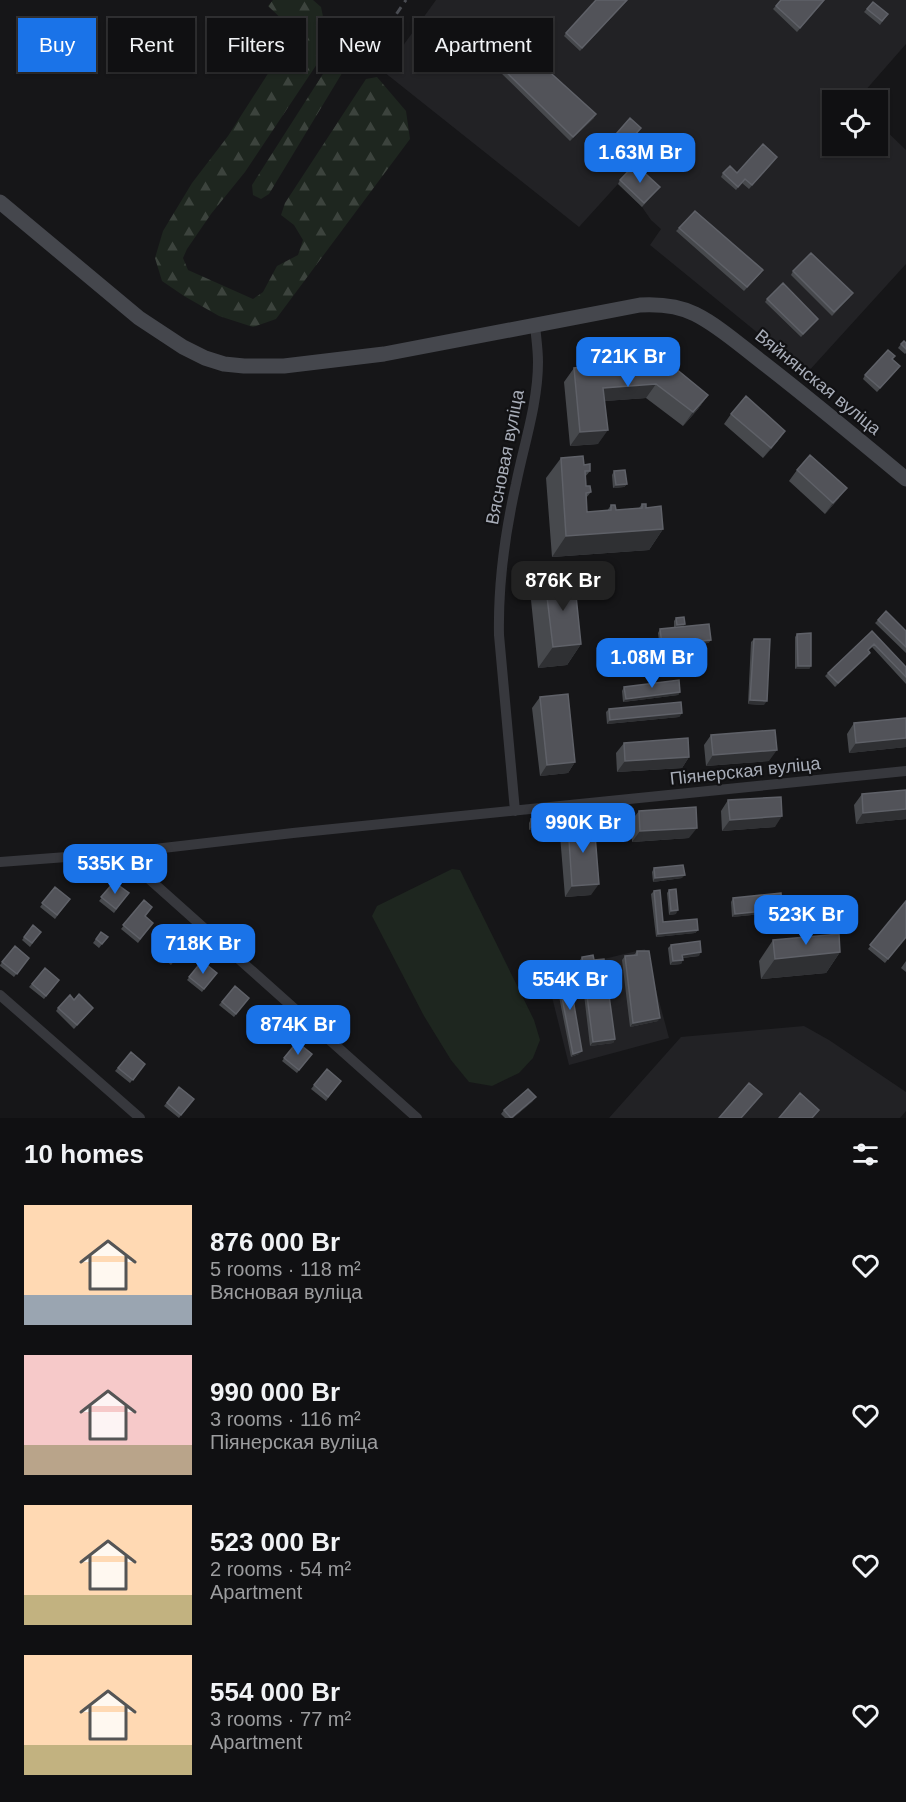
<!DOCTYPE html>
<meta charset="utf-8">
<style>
body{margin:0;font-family:Arial,sans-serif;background:#19191b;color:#f1f3f6;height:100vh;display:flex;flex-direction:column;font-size:22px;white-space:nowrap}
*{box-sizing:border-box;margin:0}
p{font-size:20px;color:#9c9d9f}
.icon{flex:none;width:33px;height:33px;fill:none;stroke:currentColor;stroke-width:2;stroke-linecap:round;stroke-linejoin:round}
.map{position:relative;height:1118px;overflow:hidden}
.side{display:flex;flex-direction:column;background:#101012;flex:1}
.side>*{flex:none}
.banner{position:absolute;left:18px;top:18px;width:600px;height:54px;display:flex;gap:12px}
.buttons{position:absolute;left:822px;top:90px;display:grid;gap:12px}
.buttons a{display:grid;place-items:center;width:66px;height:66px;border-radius:0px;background:#101012;box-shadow:0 2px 4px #0004,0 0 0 2px #303032;font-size:30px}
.price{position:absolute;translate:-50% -51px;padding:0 14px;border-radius:12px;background:#1a73e8;color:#fff;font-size:20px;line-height:39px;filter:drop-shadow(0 2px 3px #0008)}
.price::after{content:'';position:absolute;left:50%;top:36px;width:18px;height:14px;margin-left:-9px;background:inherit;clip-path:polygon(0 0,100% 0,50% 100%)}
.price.on{background:#222;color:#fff}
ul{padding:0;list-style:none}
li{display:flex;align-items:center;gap:18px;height:150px;padding:0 24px}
li span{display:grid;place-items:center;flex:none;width:168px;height:120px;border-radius:0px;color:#555}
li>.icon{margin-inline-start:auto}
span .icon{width:72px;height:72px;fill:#fffc;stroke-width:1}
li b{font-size:26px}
h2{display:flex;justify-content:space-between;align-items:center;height:72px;padding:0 24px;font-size:26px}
.chip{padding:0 21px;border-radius:0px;background:#101012;box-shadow:0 2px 4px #0004,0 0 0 2px #303032;font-size:21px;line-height:54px}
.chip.on{background:#1a73e8;color:#fff}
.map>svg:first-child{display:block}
.built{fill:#222225}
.forest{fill:url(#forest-firs)}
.pitch{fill:#1e261f}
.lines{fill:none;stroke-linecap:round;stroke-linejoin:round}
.street{stroke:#37383d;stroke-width:10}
.secondary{stroke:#45474d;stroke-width:15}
.rail{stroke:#4a4c52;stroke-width:3;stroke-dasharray:8 6;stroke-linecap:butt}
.wall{fill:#47494d}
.shaded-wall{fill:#2f3033}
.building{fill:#525359;stroke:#5f6168;stroke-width:1.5}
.labels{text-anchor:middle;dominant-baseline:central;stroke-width:4.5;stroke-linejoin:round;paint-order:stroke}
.street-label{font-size:18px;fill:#a8adb8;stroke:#111113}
</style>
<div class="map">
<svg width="906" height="1118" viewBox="0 0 906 1118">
<defs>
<pattern id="forest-firs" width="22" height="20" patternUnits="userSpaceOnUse" patternTransform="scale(1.5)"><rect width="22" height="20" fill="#1e261f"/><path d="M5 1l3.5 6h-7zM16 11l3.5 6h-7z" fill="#3c433d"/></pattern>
</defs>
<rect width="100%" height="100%" fill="#161618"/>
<!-- built -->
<path class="built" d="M436,0H906V44L857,100H832V146H878V123L906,150V264L807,373L650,245L661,229L651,220L642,207L618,184L579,227L384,72Z
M645,949L669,1038L569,1065L546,973Z
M804,1026L829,1040L906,1092V1111L900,1118H609L681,1037Z"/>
<!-- forest -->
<path class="forest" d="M273,0H313L321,7L326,31L319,61L245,172L211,214L187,249L183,258L188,270L253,299L263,292L277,266L298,255L303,240L294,225L281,215L285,203L366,79L377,77L406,111L410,139L276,319L253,327L219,316L184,296L162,281L155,258L163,231L192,183L228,136L292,36L286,23L268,6Z
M351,45L353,55L269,194L261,199L253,195L252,185L328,66L341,46Z"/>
<!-- pitch -->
<path class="pitch" d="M452,869L460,870L534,1020L540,1040L533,1058L519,1073L492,1086L469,1082L451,1060L424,1016L372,916L377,906Z"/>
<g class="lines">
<!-- street -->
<path class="street" d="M515,811L499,635C498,585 505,533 516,484C524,444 538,403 538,362C538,349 536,337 535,325
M120,853L417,1118
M0,862L120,853L293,833L906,771
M0,995L140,1118"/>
<!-- secondary -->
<path class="secondary" d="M0,202L139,318L183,347L205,358L224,364L244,366H284L384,354L640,305C658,304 679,306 695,314C719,326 741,346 762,362C811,400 858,439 906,479"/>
<!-- rail -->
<path class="rail" d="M365,60L406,0"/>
</g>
<!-- wall -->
<path class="wall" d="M628,0L580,51L564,36L566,33Z
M781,0H825L797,32L773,9Z
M873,2L888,14L880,25L864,12Z
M502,68L594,118L570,141L499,71Z
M641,128L605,170L594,160L596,157Z
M775,160L749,189L742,183L736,190L721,177L723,173H737Z
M620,180L660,187L642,207L618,184Z
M679,228L761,273L744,291L676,231Z
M793,271L850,297L832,316L791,275Z
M767,299L818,319L801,337L765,302Z
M906,343V353L905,354L898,348L901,344Z
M664,359L708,395L698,409L683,426L646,398L604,401L598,444L570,446L564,382L574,368Z
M892,359L897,370L877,392L863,379L865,375Z
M731,414L778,441L763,458L724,424Z
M561,458L584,465L590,471L585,477L586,486L591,492L586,498L587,512L607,511L611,505L616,510L639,508L642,504L646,508L663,529L649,550L552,557L546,478Z
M797,470L839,498L825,514L789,481Z
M614,471L627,484L624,487L613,488L612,475Z
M545,580L581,644L567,665L538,668L531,600Z
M676,618L685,624L683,627L711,640L708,643L660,648L658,633L660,629L674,628V621Z
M878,620L906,631V653L875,623Z
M872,631L906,667V684L872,647L868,650V656L835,687L825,676L828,673Z
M797,634L811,666L809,669H795V637Z
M754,639L764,705L748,704L751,642Z
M662,659L670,664L668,667L661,669L660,662Z
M624,687L680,692L678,695L623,702L622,691Z
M540,697L575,762L568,773L540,776L532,708Z
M609,709L682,713L679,717L607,724L606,712Z
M906,718V747L849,753L847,734L854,723Z
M711,735L769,761L706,766L704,745Z
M624,743L689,757L682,768L617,772L616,753Z
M906,790V819L856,824L854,805L862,794Z
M728,800L775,827L722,831L721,811Z
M639,811L689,838L632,842L631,821Z
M531,819L539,826L536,829L529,830V823Z
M568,824L591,895L565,897L560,835Z
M654,868L682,878L653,882L652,872Z
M114,882L129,893L114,913L99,901Z
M55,887L70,899L55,919L40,907Z
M669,890L676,914L669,915L667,893Z
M654,891L663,922L698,930L695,933L656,937L651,894Z
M733,898L780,912L732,917L731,902Z
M144,900L145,916L153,923L138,943L121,929Z
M906,901V937L885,963L868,949Z
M33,925L41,932L30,947L22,940Z
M101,932L108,937L99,948L93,943Z
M172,934L187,945L171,965L157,953Z
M773,940L840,952L826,973L761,979L759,961Z
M671,945L699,956L683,958L681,964L670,965L668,948Z
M15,946L29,958L14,977L0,966V965Z
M637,951L658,1021L630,1027L622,960L625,956L634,955Z
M582,957L594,960L615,1039L613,1043L590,1046L580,960Z
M202,961L217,973L202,992L187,980Z
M906,961V972L901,968Z
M45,968L59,980L44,999L29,987Z
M557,972L579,1054L571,1057L555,976Z
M235,986L249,998L234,1017L219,1005Z
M74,1000L93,1008L74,1029L56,1011L58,1008Z
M297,1042L312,1054L297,1073L282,1061Z
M131,1052L145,1064L130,1083L115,1071Z
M327,1069L341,1081L326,1101L311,1089Z
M179,1087L194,1099L179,1118L164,1106Z
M533,1101L513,1118H505L501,1114L504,1110Z"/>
<!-- shaded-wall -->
<path class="shaded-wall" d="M627,0H628L580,51L582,48Z
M596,114L594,118L570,141L573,137Z
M656,384L646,398L593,402L603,388Z
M708,395L698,409L683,426L693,412Z
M608,430L598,444L570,446L580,432Z
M785,431L778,441L763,458L771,448Z
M627,484L624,487L613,488L616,485Z
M847,488L839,498L825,514L833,503Z
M663,529L649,550L552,557L566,536Z
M685,624L683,628H675L677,625Z
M711,640L708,643L660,648L662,645Z
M581,644L567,665L538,668L553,647Z
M870,653L868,656L835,687L838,683Z
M670,664L668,667L661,669L663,665Z
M798,666H811L809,669H795Z
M680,692L678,695L623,702L626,699Z
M750,700L767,701L764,705L748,704Z
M682,713L679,717L607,724L610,720Z
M906,738V747L849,753L856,743Z
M777,750L769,761L706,766L713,755Z
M689,757L682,768L617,772L625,761Z
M575,762L568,773L540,776L547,765Z
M906,809V819L856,824L863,813Z
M782,816L775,827L722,831L730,820Z
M539,826L536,829L529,830L532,827Z
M697,828L689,838L632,842L640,831Z
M685,875L682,878L653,882L655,878Z
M599,884L591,895L565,897L572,886Z
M782,909L780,912L732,917L735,914Z
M678,910L676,914L669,915L671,911Z
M698,930L695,933L656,937L658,934Z
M701,952L699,956L680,958L682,955Z
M840,952L826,973L761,979L775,959Z
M683,960L681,964L670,965L673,961Z
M660,1018L658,1021L630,1027L633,1023Z
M615,1039L613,1043L590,1046L593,1042Z
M582,1051L579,1054L571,1057L573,1054Z
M536,1097L533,1101L513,1118H512Z"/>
<!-- building -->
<path class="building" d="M596,0H627L582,48L566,33Z
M781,0H824L800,28L776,6Z
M873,2L888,14L882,21L867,9Z
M522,47L596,114L573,137L502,68Z
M630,118L641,128L607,166L596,157Z
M763,144L777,157L752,185L745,179L738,187L723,173L730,166L737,173Z
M635,164L660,187L644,203L620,180Z
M695,211L763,270L747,287L679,228Z
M811,253L853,293L834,312L793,271Z
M783,283L818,319L803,334L767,299Z
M904,341L906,343V349L901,344Z
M888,350L895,356L892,359L900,366L880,388L865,375Z
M664,359L708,395L693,412L656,384L603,388L608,430L580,432L574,368Z
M746,396L785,431L771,448L731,414Z
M810,455L847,488L833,503L797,470Z
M583,456L584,465L590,464V471H585L586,486H590L591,492L586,493L587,512L611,510V505H615L616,510L642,508V504H646V508L661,506L663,529L566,536L561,458Z
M625,470L627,484L616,485L614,471Z
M574,576L581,644L553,647L545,580Z
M886,611L906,631V647L878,620Z
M684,617L685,624L677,625L676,618Z
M709,624L711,640L662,645L660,629Z
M872,631L906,667V677L874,644L868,650L870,653L838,683L828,673Z
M811,633V666H798L797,634Z
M754,639H770L767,701L750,700Z
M669,657L670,664L663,665L662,659Z
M679,680L680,692L626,699L624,687Z
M568,694L575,762L547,765L540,697Z
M681,702L682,713L610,720L609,709Z
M906,718V738L856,743L854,723Z
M775,730L777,750L713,755L711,735Z
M688,738L689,757L625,761L624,743Z
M906,790V809L863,813L862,794Z
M781,797L782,816L730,820L728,800Z
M696,807L697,828L640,831L639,811Z
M531,819H538L539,826L532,827Z
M594,822L599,884L572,886L568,824Z
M683,865L685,875L655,878L654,868Z
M114,882L129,893L116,909L101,897Z
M55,887L70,899L57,915L42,903Z
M676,889L678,910L671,911L669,890Z
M660,890L663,922L697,919L698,930L658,934L654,891Z
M781,893L782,909L735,914L733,898Z
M144,900L152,907L145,916L153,923L140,939L123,925Z
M906,901V937L888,959L870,945Z
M33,925L41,932L32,943L24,937Z
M101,932L108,937L102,944L96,939Z
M172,934L187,945L174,961L159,950Z
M839,934L840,952L775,959L773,940Z
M700,941L701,952L682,955L683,960L673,961L671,945Z
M15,946L29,958L17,974L2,962Z
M637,951H649L660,1018L633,1023L625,956L637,955Z
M593,955L594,960L604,959L615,1039L593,1042L582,957Z
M202,961L217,973L204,989L189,977Z
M45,968L59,980L46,996L32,984Z
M568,970L582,1051L573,1054L557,972Z
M235,986L249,998L236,1014L222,1002Z
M79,994L93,1008L77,1025L58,1008L70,995L74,1000Z
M297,1042L312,1054L299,1070L284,1058Z
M131,1052L145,1064L133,1080L118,1068Z
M327,1069L341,1081L328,1097L314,1085Z
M749,1083L762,1094L741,1118H719Z
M179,1087L194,1099L181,1115L167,1103Z
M528,1089L536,1097L511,1118L504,1110Z
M800,1093L819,1110L812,1118H779Z"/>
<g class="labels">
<!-- street labels -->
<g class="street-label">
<text transform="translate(818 382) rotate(39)">Вяйнянская вуліца</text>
<text transform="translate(505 457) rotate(-79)">Вясновая вуліца</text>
<text transform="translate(745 771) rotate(-6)">Піянерская вуліца</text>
</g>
</g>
</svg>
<div class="buttons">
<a><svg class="icon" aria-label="locate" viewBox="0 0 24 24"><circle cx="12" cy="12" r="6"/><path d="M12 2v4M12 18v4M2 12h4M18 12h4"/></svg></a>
</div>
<b class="price" style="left:640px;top:184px">1.63M Br</b>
<b class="price" style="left:628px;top:388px">721K Br</b>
<b class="price on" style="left:563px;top:612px">876K Br</b>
<b class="price" style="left:652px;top:689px">1.08M Br</b>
<b class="price" style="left:583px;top:854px">990K Br</b>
<b class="price" style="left:115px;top:895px">535K Br</b>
<b class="price" style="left:806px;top:946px">523K Br</b>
<b class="price" style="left:203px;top:975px">718K Br</b>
<b class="price" style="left:570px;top:1011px">554K Br</b>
<b class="price" style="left:298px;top:1056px">874K Br</b>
<div class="banner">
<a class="chip on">Buy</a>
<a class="chip">Rent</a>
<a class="chip">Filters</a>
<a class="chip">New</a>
<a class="chip">Apartment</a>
</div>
</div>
<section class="side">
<h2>10 homes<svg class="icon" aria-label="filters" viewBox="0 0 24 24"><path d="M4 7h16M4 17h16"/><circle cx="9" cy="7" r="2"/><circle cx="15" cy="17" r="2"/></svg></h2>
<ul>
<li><span style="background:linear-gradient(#ffd9b3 75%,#9aa5b1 0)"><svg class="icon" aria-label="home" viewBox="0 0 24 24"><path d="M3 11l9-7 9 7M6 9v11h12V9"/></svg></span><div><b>876 000 Br</b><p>5 rooms · 118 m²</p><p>Вясновая вуліца</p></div><svg class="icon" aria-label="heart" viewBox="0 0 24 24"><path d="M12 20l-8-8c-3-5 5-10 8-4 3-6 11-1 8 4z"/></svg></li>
<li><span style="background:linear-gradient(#f6c9c9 75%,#b9a48a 0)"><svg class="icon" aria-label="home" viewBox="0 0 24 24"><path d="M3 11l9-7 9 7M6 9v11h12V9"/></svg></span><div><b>990 000 Br</b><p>3 rooms · 116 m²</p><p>Піянерская вуліца</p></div><svg class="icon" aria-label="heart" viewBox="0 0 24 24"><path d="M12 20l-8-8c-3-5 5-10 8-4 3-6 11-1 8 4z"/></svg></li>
<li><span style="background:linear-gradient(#ffd9b3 75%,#c2b280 0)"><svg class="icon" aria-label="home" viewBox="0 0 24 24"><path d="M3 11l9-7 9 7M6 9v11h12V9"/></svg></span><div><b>523 000 Br</b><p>2 rooms · 54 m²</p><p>Apartment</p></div><svg class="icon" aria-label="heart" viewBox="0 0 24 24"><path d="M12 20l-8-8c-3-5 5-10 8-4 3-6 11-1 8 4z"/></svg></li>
<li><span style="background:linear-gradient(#ffd9b3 75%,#c2b280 0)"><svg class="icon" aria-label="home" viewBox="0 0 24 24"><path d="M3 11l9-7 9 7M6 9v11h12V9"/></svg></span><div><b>554 000 Br</b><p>3 rooms · 77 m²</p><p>Apartment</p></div><svg class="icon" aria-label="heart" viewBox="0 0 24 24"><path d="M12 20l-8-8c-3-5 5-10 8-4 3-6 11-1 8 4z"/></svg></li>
</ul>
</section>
